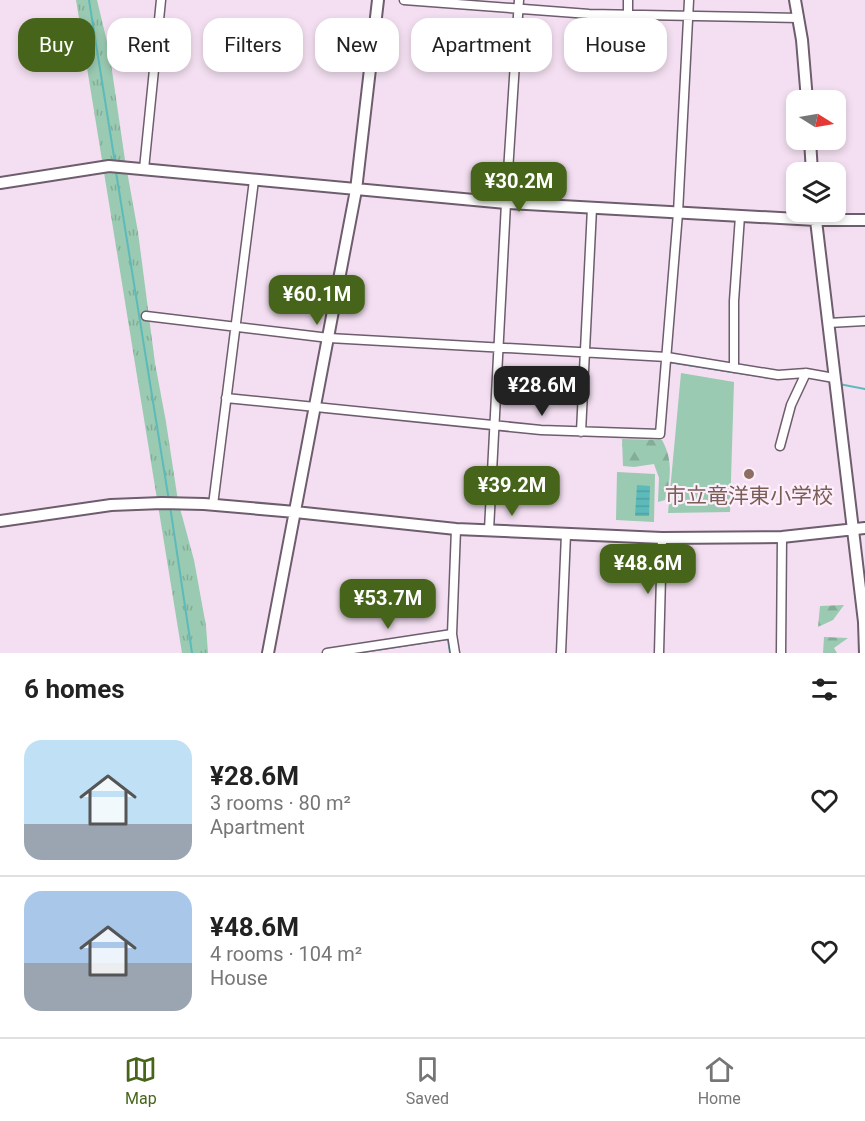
<!DOCTYPE html>
<meta charset="utf-8">
<style>
body{margin:0;font-family:Roboto,"Noto Sans JP",sans-serif;background:#f2f2f2;color:#222;height:100vh;display:flex;flex-direction:column;font-size:22px;white-space:nowrap}
*{box-sizing:border-box;margin:0}
p{font-size:20px;color:#767676}
.icon{flex:none;width:33px;height:33px;fill:none;stroke:currentColor;stroke-width:2;stroke-linecap:round;stroke-linejoin:round}
.map{position:relative;height:653px;overflow:hidden}
.panel{display:flex;flex-direction:column;background:#fff;flex:1}
.panel>*{flex:none}
.top-card{position:absolute;left:18px;top:18px;width:830px;height:54px;display:flex;gap:12px}
.needle{width:39px;rotate:101deg}
.tools{position:absolute;left:786px;top:90px;display:grid;gap:12px}
.tools a{display:grid;place-items:center;width:60px;height:60px;border-radius:12px;background:#fff;box-shadow:0 3px 9px #0003;font-size:30px}
.price{position:absolute;translate:-50% -51px;padding:0 14px;border-radius:12px;background:#46651a;color:#fff;font-size:20px;line-height:39px;filter:drop-shadow(0 2px 3px #0008)}
.price::after{content:'';position:absolute;left:50%;top:36px;width:18px;height:14px;margin-left:-9px;background:inherit;clip-path:polygon(0 0,100% 0,50% 100%)}
.price.active{background:#222;color:#fff}
ul{padding:0;list-style:none}
li{display:flex;align-items:center;gap:18px;height:150px;padding:0 24px}
li+li{border-top:2px solid #e0e0e0}
li span{display:grid;place-items:center;flex:none;width:168px;height:120px;border-radius:18px;color:#555}
li>.icon{margin-inline-start:auto}
span .icon{width:72px;height:72px;fill:#fffc;stroke-width:1}
li b{font-size:26px}
h2{display:flex;justify-content:space-between;align-items:center;height:72px;padding:0 24px;font-size:26px}
.chip{padding:0 21px;border-radius:18px;background:#fff;box-shadow:0 3px 9px #0003;font-size:21px;line-height:54px}
.chip.active{background:#46651a;color:#fff}
.tab-bar{display:flex;justify-content:space-around;align-items:center;height:84px;border-top:2px solid #e0e0e0;background:#fff;font-size:16px;color:#767676}
.tab-bar a{display:grid;justify-items:center;gap:3px}
.tab-bar .active{color:#46651a}
.map>svg:first-child{display:block}
.grass{fill:url(#grass-tufts)}
.forest{fill:url(#forest-firs)}
.pitch{fill:#9acab1}
.water{fill:url(#water-rules)}
.lines{fill:none;stroke-linecap:round;stroke-linejoin:round}
.stream{stroke:#5dbabb;stroke-width:2}
.minor-casing{stroke:#6e5d6c;stroke-width:11}
.tertiary-casing{stroke:#6e5d6c;stroke-width:14}
.minor{stroke:#fff;stroke-width:8}
.tertiary{stroke:#fff;stroke-width:10}
.education-dot{fill:#8d6e63;stroke:#feeefc;stroke-width:2}
.labels{text-anchor:middle;dominant-baseline:central;stroke-width:4.5;stroke-linejoin:round;paint-order:stroke}
.education-label{font-size:21px;fill:#785e54;stroke:#feeefc}
</style>
<div class="map">
<svg width="865" height="653" viewBox="0 0 865 653">
<defs>
<pattern id="grass-tufts" width="24" height="20" patternUnits="userSpaceOnUse" patternTransform="scale(1.5)"><rect width="24" height="20" fill="#9acab1"/><path d="M3 7l-1-3M5 7V3M7 7l1-3M15 17l-1-3M17 17v-4M19 17l1-3" fill="none" stroke="#84ad98"/></pattern>
<pattern id="forest-firs" width="22" height="20" patternUnits="userSpaceOnUse" patternTransform="scale(1.5)"><rect width="22" height="20" fill="#9acab1"/><path d="M5 1l3.5 6h-7zM16 11l3.5 6h-7z" fill="#84ad98"/></pattern>
<pattern id="water-rules" width="6" height="5" patternUnits="userSpaceOnUse" patternTransform="scale(1.5)"><rect width="6" height="5" fill="#5dbabb"/><path d="M0 2.5h6" fill="none" stroke="#509fa0"/></pattern>
</defs>
<rect width="100%" height="100%" fill="#f3dff1"/>
<!-- grass -->
<path class="grass" d="M76,0H97L109,50L125,160L138,232L155,363L166,422L178,501L194,560L206,626L208,653H182Z"/>
<!-- forest -->
<path class="forest" d="M622,439L662,440C673,459 671,480 665,500L658,502L659,478L654,464L634,467L623,466Z
M844,605L833,620L818,627L820,606Z
M824,637L848,638L834,648L837,653H823Z"/>
<!-- pitch -->
<path class="pitch" d="M681,373L734,382L730,512L668,513Z
M617,472L655,474L654,522L616,520Z"/>
<!-- water -->
<path class="water" d="M637,485L650,486L649,516H635Z"/>
<g class="lines">
<!-- stream -->
<path class="stream" d="M89,0L115,163
M116,172L169,501
M668,362L777,379H787
M839,384L865,389
M170,506L192,653
M357,653L448,639L450,653"/>
<defs>
<path id="minor" d="M404,0L589,14L799,18
M628,14V0
M144,169L161,0
M146,316L329,338L667,357L778,375L806,373L834,378
M828,323L865,321
M734,368V301L740,216
M226,398L541,430L660,434L678,213L689,0
M581,432L592,208
M780,446L791,405L806,373
M213,505L254,180
M489,530L506,203L519,0
M327,653L452,634
M455,653L452,634L456,529
M561,653L566,534
M659,653L662,538
M781,653L782,537"/>
<path id="tertiary" d="M795,0L802,40L807,100
M810,140L812,172
M0,183L109,166L506,203L816,220H865
M815,212L864,622L865,653
M0,521L111,505L162,503L204,504L295,512L456,529L662,538L782,537L865,528
M268,653L356,190L378,0"/>
</defs>
<!-- minor casing -->
<use href="#minor" class="minor-casing"/>
<!-- tertiary casing -->
<use href="#tertiary" class="tertiary-casing"/>
<!-- minor -->
<use href="#minor" class="minor"/>
<!-- tertiary -->
<use href="#tertiary" class="tertiary"/>
</g>
<!-- markers -->
<circle class="education-dot" cx="749" cy="474" r="6"/>
<g class="labels">
<!-- education labels -->
<g class="education-label">
<text x="749" y="496">市立竜洋東小学校</text>
</g>
</g>
</svg>
<div class="tools">
<a><svg class="needle" viewBox="-14 -14 28 28"><path d="M0-13l5 13h-10z" fill="#e53935"/><path d="M0 13l5-13h-10z" fill="#767676"/></svg></a>
<a><svg class="icon" aria-label="layers" viewBox="0 0 24 24"><path d="M12 4l9 5-9 5-9-5zM3 14l9 5 9-5"/></svg></a>
</div>
<b class="price" style="left:519px;top:213px">¥30.2M</b>
<b class="price" style="left:317px;top:326px">¥60.1M</b>
<b class="price active" style="left:542px;top:417px">¥28.6M</b>
<b class="price" style="left:512px;top:517px">¥39.2M</b>
<b class="price" style="left:648px;top:595px">¥48.6M</b>
<b class="price" style="left:388px;top:630px">¥53.7M</b>
<div class="top-card">
<a class="chip active">Buy</a>
<a class="chip">Rent</a>
<a class="chip">Filters</a>
<a class="chip">New</a>
<a class="chip">Apartment</a>
<a class="chip">House</a>
</div>
</div>
<section class="panel">
<h2>6 homes<svg class="icon" aria-label="filters" viewBox="0 0 24 24"><path d="M4 7h16M4 17h16"/><circle cx="9" cy="7" r="2"/><circle cx="15" cy="17" r="2"/></svg></h2>
<ul>
<li><span style="background:linear-gradient(#bfe0f5 70%,#9aa5b1 0)"><svg class="icon" aria-label="home" viewBox="0 0 24 24"><path d="M3 11l9-7 9 7M6 9v11h12V9"/></svg></span><div><b>¥28.6M</b><p>3 rooms · 80 m²</p><p>Apartment</p></div><svg class="icon" aria-label="heart" viewBox="0 0 24 24"><path d="M12 20l-8-8c-3-5 5-10 8-4 3-6 11-1 8 4z"/></svg></li>
<li><span style="background:linear-gradient(#a9c7e8 60%,#9aa5b1 0)"><svg class="icon" aria-label="home" viewBox="0 0 24 24"><path d="M3 11l9-7 9 7M6 9v11h12V9"/></svg></span><div><b>¥48.6M</b><p>4 rooms · 104 m²</p><p>House</p></div><svg class="icon" aria-label="heart" viewBox="0 0 24 24"><path d="M12 20l-8-8c-3-5 5-10 8-4 3-6 11-1 8 4z"/></svg></li>
</ul>
</section>
<nav class="tab-bar">
<a class="active"><svg class="icon" aria-label="map" viewBox="0 0 24 24"><path d="M3 6l6-2 6 2 6-2v14l-6 2-6-2-6 2zM9 4v14M15 6v14"/></svg>Map</a>
<a><svg class="icon" aria-label="saved" viewBox="0 0 24 24"><path d="M7 4h10v16l-5-4-5 4z"/></svg>Saved</a>
<a><svg class="icon" aria-label="home" viewBox="0 0 24 24"><path d="M3 11l9-7 9 7M6 9v11h12V9"/></svg>Home</a>
</nav>
